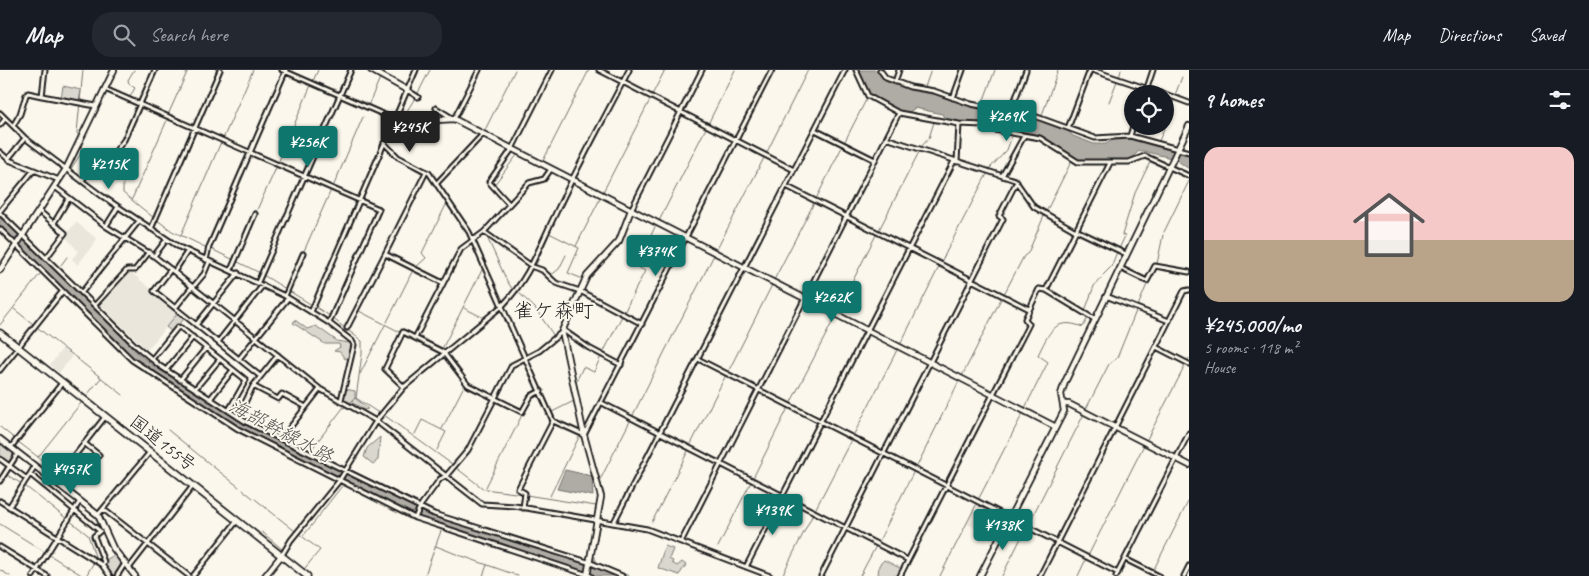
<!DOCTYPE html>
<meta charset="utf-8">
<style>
body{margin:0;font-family:Caveat,"Klee One",sans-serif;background:#242831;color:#f1f3f6;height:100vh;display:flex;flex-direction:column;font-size:19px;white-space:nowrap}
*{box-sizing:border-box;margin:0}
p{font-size:16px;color:#9ea1a6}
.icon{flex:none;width:28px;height:28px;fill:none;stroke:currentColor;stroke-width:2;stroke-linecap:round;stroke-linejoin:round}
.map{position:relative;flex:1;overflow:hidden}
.panel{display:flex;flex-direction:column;background:#171b24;width:400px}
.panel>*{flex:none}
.tools{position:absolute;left:1124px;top:15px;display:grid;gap:10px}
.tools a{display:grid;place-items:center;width:50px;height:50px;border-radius:50%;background:#171b24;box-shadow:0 1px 4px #0004;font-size:25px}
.price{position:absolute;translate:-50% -42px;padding:0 11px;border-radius:5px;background:#0f766e;color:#fff;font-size:16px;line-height:32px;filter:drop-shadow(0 1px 2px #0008)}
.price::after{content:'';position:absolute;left:50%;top:30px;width:15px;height:11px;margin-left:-8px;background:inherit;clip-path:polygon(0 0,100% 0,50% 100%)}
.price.current{background:#222;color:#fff}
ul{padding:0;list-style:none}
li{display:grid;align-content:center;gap:10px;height:265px;padding:0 15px}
li span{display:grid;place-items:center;height:155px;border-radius:15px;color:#555}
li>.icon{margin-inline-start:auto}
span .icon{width:90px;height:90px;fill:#fffc;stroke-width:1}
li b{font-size:21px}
h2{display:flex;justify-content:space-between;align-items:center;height:60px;padding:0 15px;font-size:21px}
header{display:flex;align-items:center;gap:30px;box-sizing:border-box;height:70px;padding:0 25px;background:#171b24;border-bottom:1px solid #363941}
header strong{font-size:24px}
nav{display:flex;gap:28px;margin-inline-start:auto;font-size:18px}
.search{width:350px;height:45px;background:#242831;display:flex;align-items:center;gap:12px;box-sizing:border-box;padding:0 18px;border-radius:20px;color:#9ea1a6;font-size:19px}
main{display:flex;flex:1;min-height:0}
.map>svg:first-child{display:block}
.built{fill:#eae6dc}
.green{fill:#dad7ce;stroke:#7b7a75}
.water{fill:#afaca5;stroke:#74726e}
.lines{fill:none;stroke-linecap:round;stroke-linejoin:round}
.stream{stroke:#74726e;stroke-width:1}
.street-casing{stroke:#1c1c1c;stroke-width:7}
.secondary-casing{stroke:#1c1c1c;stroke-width:8}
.highway-casing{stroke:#1c1c1c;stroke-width:9}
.street{stroke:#fbf7ec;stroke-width:3}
.secondary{stroke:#fbf7ec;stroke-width:4.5}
.highway{stroke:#fbf7ec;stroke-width:5.5}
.labels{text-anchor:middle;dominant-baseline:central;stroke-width:4;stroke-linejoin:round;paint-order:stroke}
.street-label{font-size:18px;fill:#1c1c1c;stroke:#fbf7ec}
.water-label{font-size:19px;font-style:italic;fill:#575653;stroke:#fbf7ec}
.quarter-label{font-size:20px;fill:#1c1c1c;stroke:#fbf7ec}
</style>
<header>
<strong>Map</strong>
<div class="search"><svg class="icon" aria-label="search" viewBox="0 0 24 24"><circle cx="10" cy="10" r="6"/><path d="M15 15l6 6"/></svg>Search here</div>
<nav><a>Map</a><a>Directions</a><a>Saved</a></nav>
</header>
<main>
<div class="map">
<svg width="1189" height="506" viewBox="0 0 1189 506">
<rect width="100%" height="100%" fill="#fbf7ec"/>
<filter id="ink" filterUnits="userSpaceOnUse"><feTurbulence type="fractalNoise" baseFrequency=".02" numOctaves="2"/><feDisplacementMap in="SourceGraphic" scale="10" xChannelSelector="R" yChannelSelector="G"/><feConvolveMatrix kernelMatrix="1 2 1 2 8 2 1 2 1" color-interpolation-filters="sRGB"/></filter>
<g filter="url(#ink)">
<!-- built -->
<path class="built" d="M76,152L97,169L78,195L72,189L78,181L65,166Z
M127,202L133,204L179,242L147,280L98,233Z
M63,278L72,286L59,303L50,295Z
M977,434L1006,448L996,469L967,454Z"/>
<!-- green -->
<path class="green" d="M63,16L81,20L79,32L61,29Z
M178,243L185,248L172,262L166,257Z
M295,250L307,259L316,256L337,271L350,273L352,277L349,288L345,289L340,282L334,281L340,277L339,274H325L293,253Z
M345,319L355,321V328L368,339L364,340L357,335L343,330Z
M380,367L378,390L373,394L364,387L367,378Z
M0,372L14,383L9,392L0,387Z
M665,476L673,479L669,489L673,491L672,493L677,496L682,492L686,495L679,505L658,498Z
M115,485L121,496L115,506H111L104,495L105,490Z
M884,490L902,499L898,506H878L879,495Z"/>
<!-- water -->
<path class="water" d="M858,0H877L885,11L896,15L933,23L979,38L1040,50L1066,59L1073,66L1094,74H1106C1123,59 1170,79 1189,85V99L1175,89L1143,81H1139L1132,88L1127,90L1080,91L1042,67L995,59L980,53L946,51L942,44L915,38L907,44L871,27Z
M0,146L141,286L155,297L245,353L420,439L620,506H596L415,446L244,362L152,304L131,287L0,156Z
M565,400L592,406L593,426L557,419Z"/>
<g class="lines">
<!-- stream -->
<path class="stream" d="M288,1L338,23
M383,2L384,0
M1119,8L1121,0
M313,11L318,0
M925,17L931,0
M418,23L430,0
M343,25L393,46
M652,25L665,0
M1175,25L1182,7
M129,28L135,18L129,14L128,10L134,0
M1109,32L1117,11L1144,20
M982,35L995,0
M368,36L380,8
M168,45L188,0
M1042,45L1058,0
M1168,46L1174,30
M398,47L407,24
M458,48L499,70
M402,49L415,28
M708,54L735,0
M1165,55L1167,49
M485,60L515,0
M79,66L77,63L83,0
M223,69L253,0
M1159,71L1165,56
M387,73L396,53H399
M844,73L867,28
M921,77L929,68L934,52
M83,83L93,90
M766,84L808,0
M399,90L423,104
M543,91L589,0
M278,93L311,15
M989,99L1007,80L1012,66
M581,111L629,135
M123,114V123L154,148
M494,115L517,85
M333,117L363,47
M603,122L651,28
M132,129L168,48
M816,129L843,75
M0,136L7,130
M256,142L277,96
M1046,142L1071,92
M653,148L685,165
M157,150L172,161L207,178
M659,151L707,56
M31,159L82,82L81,70
M879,160L919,82
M1164,162L1189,111
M181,165L221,72
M486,165L507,211L513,220
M690,167L742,194
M576,176L601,127
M211,179L234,190
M1119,179L1125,166L1122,165L1135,123L1151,90
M304,181L331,120
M716,181L765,86
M236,191L260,203
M941,192L987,104
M1157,194L1163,165
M61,195L67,187
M536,195L549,163L579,178L568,203L583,209
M415,198L426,188L422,183L447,133
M263,205L286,219
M1103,205L1111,197L1117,182
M550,206L559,199L566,185
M774,210L815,131
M289,221L312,235
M518,222L535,238L554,266
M1004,224L1024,186L1028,183L1044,146
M632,226L645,201L636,196L656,155
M314,236L330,246
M357,236L418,115
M1138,236L1148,212
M464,238L484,248
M14,239L62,277
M359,241L400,262
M1085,241L1094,216L1101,208
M837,242L877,163
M624,243L631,228
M332,248L362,271V284L356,328L377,342H381
M387,252L413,200
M0,255L40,204
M642,259L686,171
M565,263L575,311
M408,266L441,283
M669,273L714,185
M900,275L940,195
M63,278L73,285
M442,279L483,198
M603,283L622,246
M74,286L79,290
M444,286L465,315L492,330
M627,288L641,261
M1188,290L1189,288
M80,291L123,325
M728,302L772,215
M360,304L385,255
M962,306L1002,227
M576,312L583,297L594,302L601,286
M577,316L578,320
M761,319L819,348
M578,323L585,358
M87,325L101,308
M494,331L522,345
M350,333L355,328
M604,333L626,289
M790,334L835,247
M1025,338L1048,292L1038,285C1049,263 1054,246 1083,257L1088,247
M1086,339L1109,294L1117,288L1136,241
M384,345L453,395
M241,347L251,353
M632,347L668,275
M555,349L552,342L574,331L571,314
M824,351L881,380
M0,357L15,369
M442,359L464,316
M168,360L210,394
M415,364L422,350L446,362L437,380
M853,366L897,280
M285,368L340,395
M17,371L59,403
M1146,371L1186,294
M690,376L726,305
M311,380L343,338L347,336
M887,383L945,413
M352,386L371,355
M38,387L81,333
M211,395L239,417
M455,397L484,419L523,424
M916,398L959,311
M351,400L419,433
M7,405L22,414
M601,408L631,349
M753,408L788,338
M950,415L1008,445
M25,416L67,449
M486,417L522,345
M243,420L253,428
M526,425L596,436
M550,426L580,365L569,360
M255,429L295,461
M978,430L1023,343
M815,440L851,370
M320,444L342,416
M1014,447L1056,469
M455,448L500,462
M600,449L604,424L587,366L603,335
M69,450L88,465L96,489
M652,452L689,379
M0,454L45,482
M845,455L880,385
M1028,455L1084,344
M262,462L282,479
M504,463L533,472
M299,464L320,480L305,498
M303,466L320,445
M1060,471L1117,500L1122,489
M537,473L587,489
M878,473L914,401
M596,474L600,452
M436,476L461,486
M718,477L751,412
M48,484L83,506
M462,486L513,504
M1088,486L1144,375
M596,490V492L629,506
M595,491V487
M0,500L10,506
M761,501L775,506
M1153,501L1189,430
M426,502L441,461
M514,505L518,506
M86,506L94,492
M425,506V504
M483,506L487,495
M782,506L813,444
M819,506L842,460
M860,506L876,476
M940,506L977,433
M1002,506L1026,458
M1078,506L1086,489"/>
<defs>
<path id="street" d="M45,0L42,26L96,36
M282,0L394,49
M599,0L794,100
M856,0L868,26L899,43L959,54L983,55L995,60L1040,68L1078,92H1129L1145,86L1189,106
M880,0L886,8L910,17L934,21L971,34L1037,47L1095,68L1130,66L1189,82
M1092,0L1163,24
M895,12L899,0
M1147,18L1153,0
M105,19L379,139L329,253
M407,20L418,27
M1165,24L1189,33
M953,28L963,0
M436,38L454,49L479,0
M1011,41L1026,0
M0,43L25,68L102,126L179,177L285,226L329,253L352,271L354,275L341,330
M0,55L5,49
M13,56L20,44L26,25L28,23L42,26
M1068,58L1090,0
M815,60L875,90
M1130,66L1133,56
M886,68L1015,110L1034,137L1076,161
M384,73L398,87L429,103L469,162L553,351L584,365L772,0
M0,82L9,90L59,110
M8,89L25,68
M957,92L959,54
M426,102L385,184L443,213
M1002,106L1024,66
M82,111L95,89L105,95L124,70L155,0
M437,113L483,64
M786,116L1029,239
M55,117L107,157L154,186L320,319L376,351L482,434L515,436L647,459L770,506
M509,134L489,112L512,79L552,0
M631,140L702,0
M0,141L33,101
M39,141L65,163L47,187
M0,143L135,275L160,296L246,352L434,444L591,493L622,506
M54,153L69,128
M106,156L118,137
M0,159L132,290L238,359L415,448L591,506
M151,159L220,0
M1076,160L1126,184
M484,162L533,197L542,200L556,213L580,221L642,254
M154,186L167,169
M206,190L209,177L286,0
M1120,198L1147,211L1155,196L1189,202
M171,199L154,221L260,306
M231,200L255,144
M174,202L187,182
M258,212L351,0
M193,217L204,204L209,192
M1046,220L1094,249
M82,222L139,151
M285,226L303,184
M1106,226L1169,251
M95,235L127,200H135L149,182
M175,238L192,217
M311,242L416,0
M196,255L238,203
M347,258L385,184
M563,260L589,278L621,295
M415,268L461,179L484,162L529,113L544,109L551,99
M218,272L263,215
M1156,277L1189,294
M152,289L178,257L181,258L246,310L229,340
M239,289L288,228
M698,289L1118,503
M0,300L62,222
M166,300L193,267
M180,310L206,278
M253,316L278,329L282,324L306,337
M404,317L385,299L403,262L443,282L468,315L522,342L531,326L541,321
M195,319L220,289
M210,329L233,300
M602,333L908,490
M238,347L253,316L278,285
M281,369L320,319
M11,377L62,313
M0,389L27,409
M71,391L85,403L99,385L84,373
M30,404L100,461
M0,411L18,383
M55,411L105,347
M0,431L102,495L110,506
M9,437L35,396
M523,438L525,423L518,419L553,351
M103,439L189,506
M98,445L150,382
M415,448L421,435L440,409L446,406L468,380L512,295L539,281L562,262
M614,452L845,0
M100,461L94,466L104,492L102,495
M681,472L899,43
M0,477L47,506
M282,485L291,470L339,411L376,351L404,317L503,235C529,208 538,180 554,147C577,97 604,49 629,0
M1125,489L1159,506
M746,497L954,91
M129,498L193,416
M33,506L80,431
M117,506L124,495
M193,506L237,451
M821,506L1003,149L999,146L1017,111
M900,506L1029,254L1025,249L1039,219L1046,220L1110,93
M1040,506L1184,221L1189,220
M1116,506L1189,363
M1184,506L1189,496"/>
<path id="secondary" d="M371,0L407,20
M394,49L403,52L454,49L1056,357
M0,200L66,99L114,0
M1064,334H1069L1189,395
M0,369L98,445L113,478L135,506
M265,506L281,486
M587,506L601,427L584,365L562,261L587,206L619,171L631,140
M980,506L1064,341L1061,324L1065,312L1189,56"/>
<path id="highway" d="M0,263L307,506"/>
</defs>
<!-- street casing -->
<use href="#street" class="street-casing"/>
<!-- secondary casing -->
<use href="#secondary" class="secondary-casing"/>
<!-- highway casing -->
<use href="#highway" class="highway-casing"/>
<!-- street -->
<use href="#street" class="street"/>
<!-- secondary -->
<use href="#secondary" class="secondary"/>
<!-- highway -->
<use href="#highway" class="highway"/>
</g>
</g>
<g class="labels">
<!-- street labels -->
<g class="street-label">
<text transform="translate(163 373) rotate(38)">国道155号</text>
</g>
<!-- water labels -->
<g class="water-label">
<text transform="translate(281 361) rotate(28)">海部幹線水路</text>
</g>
<!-- quarter labels -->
<g class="quarter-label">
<text x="554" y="240">雀ケ森町</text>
</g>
</g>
</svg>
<div class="tools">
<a><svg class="icon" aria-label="locate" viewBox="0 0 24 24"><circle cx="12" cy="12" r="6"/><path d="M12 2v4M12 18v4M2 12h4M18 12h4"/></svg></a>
</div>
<b class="price" style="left:1007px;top:72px">¥269K</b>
<b class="price current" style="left:410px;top:83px">¥245K</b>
<b class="price" style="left:308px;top:98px">¥256K</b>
<b class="price" style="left:109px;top:120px">¥215K</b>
<b class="price" style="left:656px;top:207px">¥374K</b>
<b class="price" style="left:832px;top:253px">¥262K</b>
<b class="price" style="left:71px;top:425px">¥457K</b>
<b class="price" style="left:773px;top:466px">¥139K</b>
<b class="price" style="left:1003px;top:481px">¥138K</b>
</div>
<section class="panel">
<h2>9 homes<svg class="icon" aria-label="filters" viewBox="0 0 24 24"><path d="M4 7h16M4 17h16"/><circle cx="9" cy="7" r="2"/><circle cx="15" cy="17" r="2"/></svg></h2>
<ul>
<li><span style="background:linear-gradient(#f6c9c9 60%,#b9a48a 0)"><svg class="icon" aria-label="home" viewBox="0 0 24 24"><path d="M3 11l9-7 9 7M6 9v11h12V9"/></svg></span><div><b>¥245,000/mo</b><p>5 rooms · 118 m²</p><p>House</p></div></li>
</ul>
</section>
</main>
